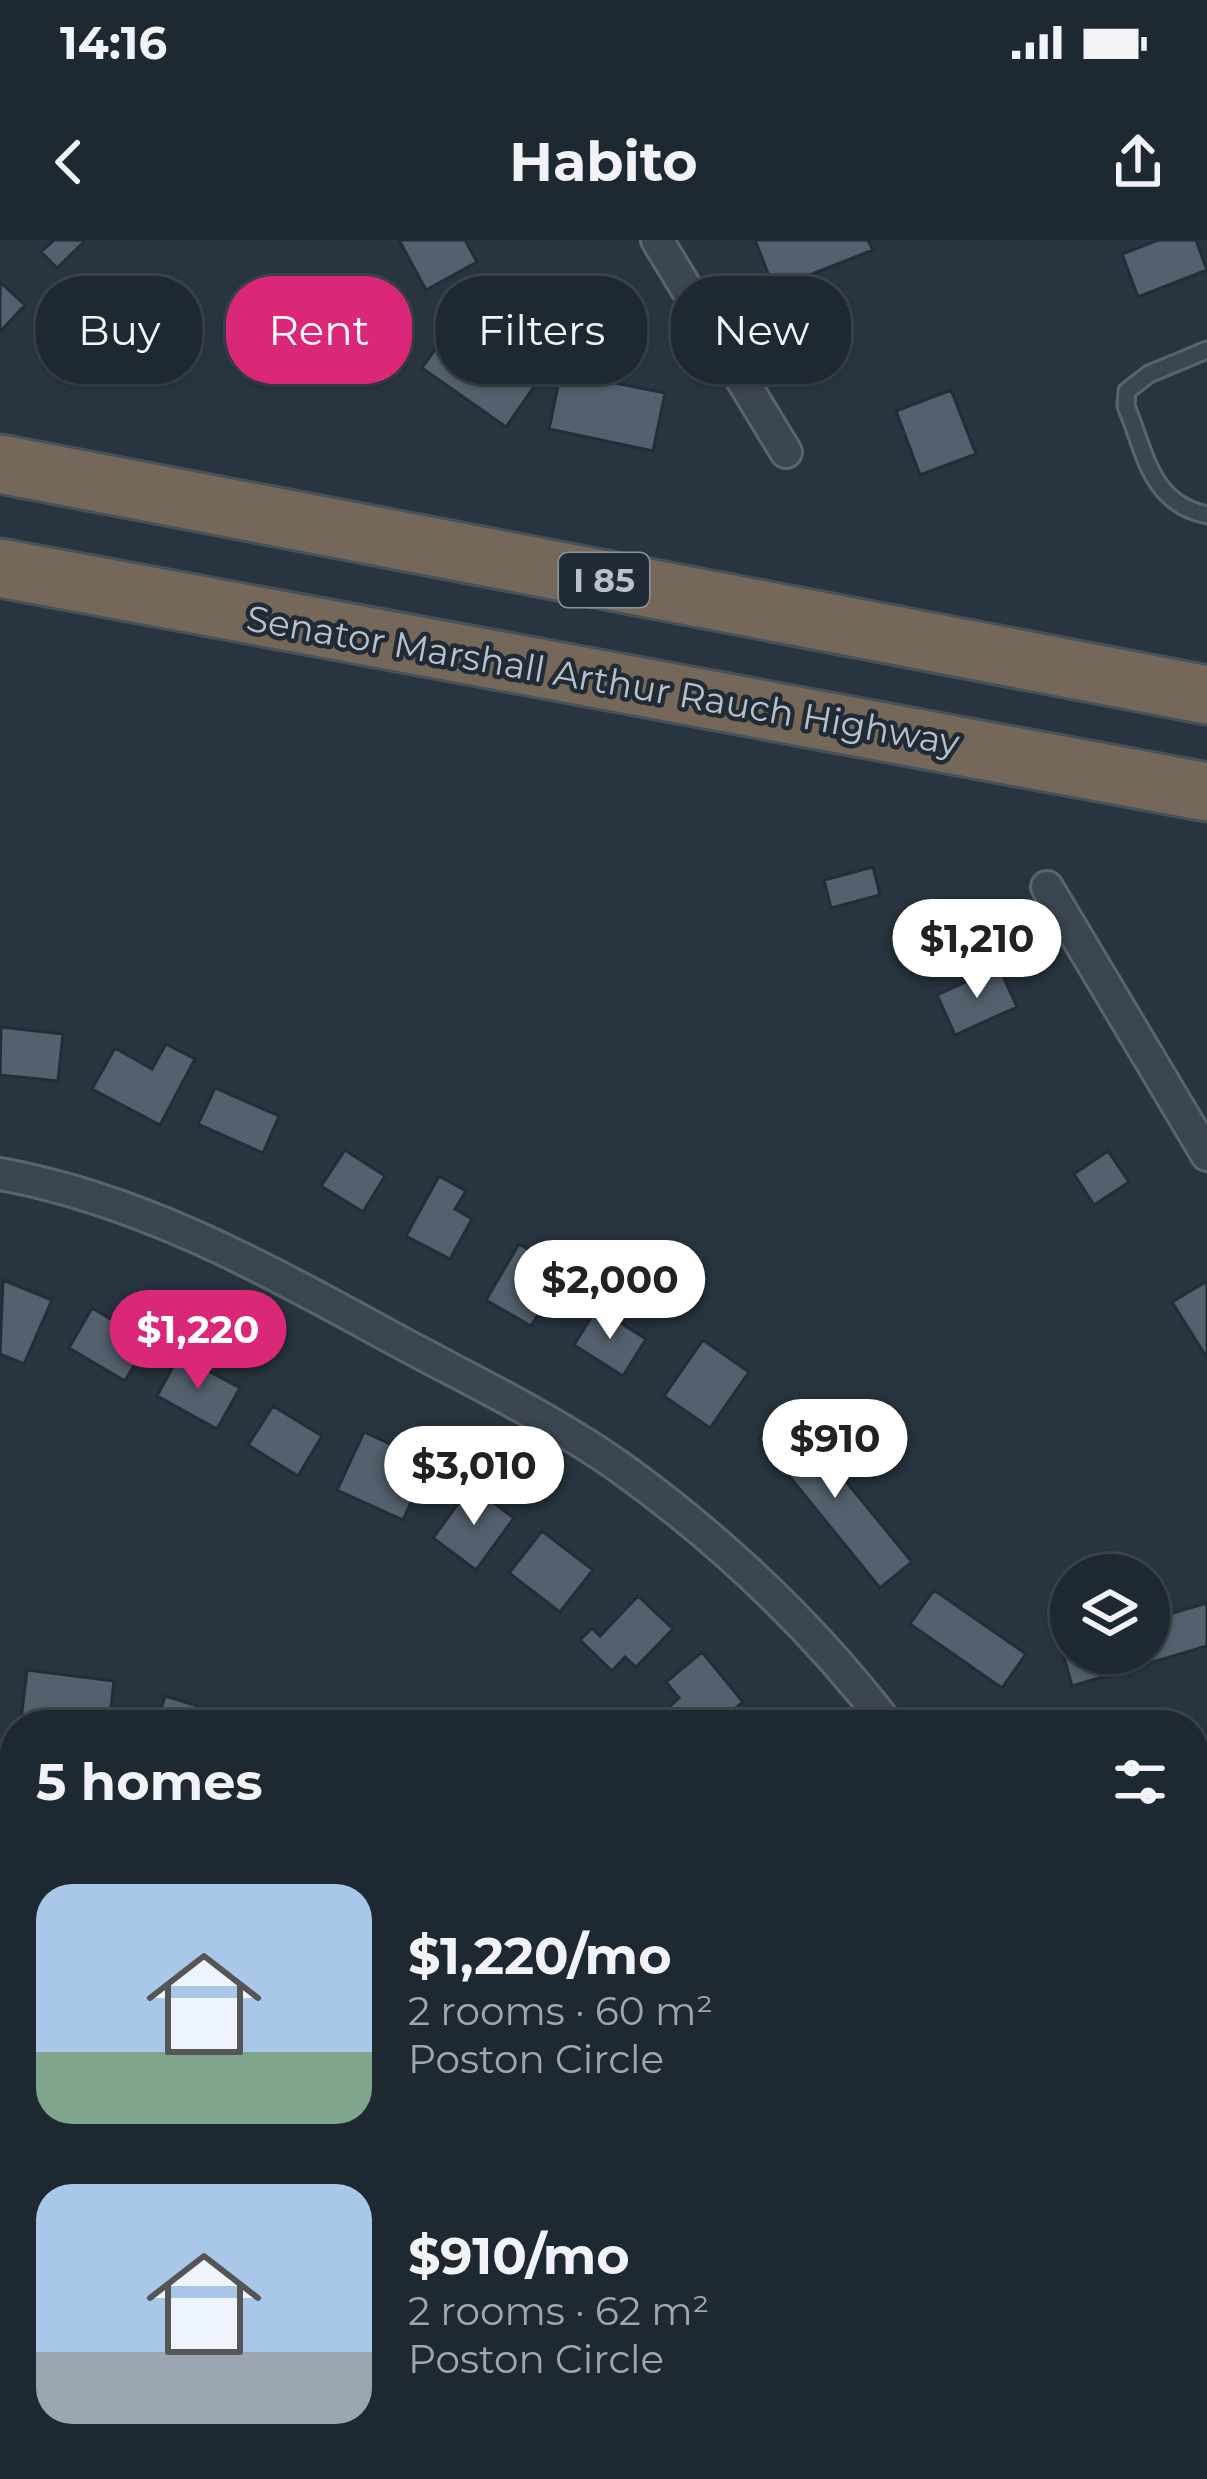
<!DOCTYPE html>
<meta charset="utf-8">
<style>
body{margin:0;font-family:Montserrat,sans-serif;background:#263038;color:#f1f3f6;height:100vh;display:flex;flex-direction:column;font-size:45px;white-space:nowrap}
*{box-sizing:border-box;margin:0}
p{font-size:39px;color:#a1a6ab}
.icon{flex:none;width:66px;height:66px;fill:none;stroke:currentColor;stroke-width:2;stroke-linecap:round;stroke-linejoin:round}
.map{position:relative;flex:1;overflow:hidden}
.side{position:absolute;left:0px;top:1470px;width:1209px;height:771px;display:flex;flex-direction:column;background:#1e2830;border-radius:48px 48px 0 0;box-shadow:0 3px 9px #0004,0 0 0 3px #3c444c}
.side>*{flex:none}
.top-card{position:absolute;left:36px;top:36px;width:1137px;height:108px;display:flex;gap:24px}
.fabs{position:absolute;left:1050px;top:1314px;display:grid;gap:24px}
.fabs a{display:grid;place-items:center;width:120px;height:120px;border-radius:50%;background:#1e2830;box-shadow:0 3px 9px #0004,0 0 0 3px #3c444c;font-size:60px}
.price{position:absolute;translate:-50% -102px;padding:0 27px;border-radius:42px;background:#fff;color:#222;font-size:39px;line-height:78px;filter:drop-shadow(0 3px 6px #0008)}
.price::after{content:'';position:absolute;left:50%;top:72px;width:36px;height:27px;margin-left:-18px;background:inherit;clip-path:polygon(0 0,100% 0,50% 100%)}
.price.on{background:#db2777;color:#fff}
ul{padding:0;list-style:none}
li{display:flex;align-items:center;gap:36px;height:300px;padding:0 36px}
li span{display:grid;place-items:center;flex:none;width:336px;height:240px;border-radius:36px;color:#555}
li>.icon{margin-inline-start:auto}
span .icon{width:144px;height:144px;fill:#fffc;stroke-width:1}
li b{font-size:51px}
h2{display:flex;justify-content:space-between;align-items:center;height:144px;padding:0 36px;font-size:51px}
.tag{padding:0 42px;border-radius:48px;background:#1e2830;box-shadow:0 3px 9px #0004,0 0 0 3px #3c444c;font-size:42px;line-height:108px}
.tag.on{background:#db2777;color:#fff}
.status{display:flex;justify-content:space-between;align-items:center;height:84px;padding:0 60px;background:#1e2830;direction:ltr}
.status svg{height:33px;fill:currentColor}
header{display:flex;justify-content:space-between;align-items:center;height:156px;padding:0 36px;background:#1e2830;font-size:54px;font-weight:700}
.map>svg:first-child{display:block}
.building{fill:#54606d;stroke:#232d37;stroke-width:3}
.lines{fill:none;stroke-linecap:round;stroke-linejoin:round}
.service-casing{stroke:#5a646d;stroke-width:21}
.minor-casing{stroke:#5a646d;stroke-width:36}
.motorway-casing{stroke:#47515a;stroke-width:63}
.service{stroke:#3c4650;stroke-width:15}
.minor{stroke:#3c4650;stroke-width:30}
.motorway{stroke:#75685a;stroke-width:57}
.labels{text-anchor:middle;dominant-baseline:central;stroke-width:9;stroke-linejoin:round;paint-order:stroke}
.shield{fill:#212b35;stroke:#8b949d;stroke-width:3}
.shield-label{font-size:33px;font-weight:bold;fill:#b9c1ca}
.street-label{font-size:36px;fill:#b9c1ca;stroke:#212b35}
</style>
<div class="status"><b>14:16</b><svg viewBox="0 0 49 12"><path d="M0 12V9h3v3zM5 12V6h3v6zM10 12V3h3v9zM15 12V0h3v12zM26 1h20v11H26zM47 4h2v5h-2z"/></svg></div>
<header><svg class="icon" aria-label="back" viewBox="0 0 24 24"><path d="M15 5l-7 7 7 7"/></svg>Habito<svg class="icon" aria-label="share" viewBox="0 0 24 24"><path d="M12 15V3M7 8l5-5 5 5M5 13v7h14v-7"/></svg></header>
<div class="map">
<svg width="1207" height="2239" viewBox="0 0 1207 2239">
<rect width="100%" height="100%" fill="#283540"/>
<!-- building -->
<path class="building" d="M54,0H86L57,28L41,12Z
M399,0H465L477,22L426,50Z
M755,0H868L873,10L774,49Z
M1158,0H1196L1207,30L1138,57L1122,14Z
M0,42L25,65L0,92Z
M454,83L538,141L506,187L422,128Z
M561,132L665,153L653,211L549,189Z
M951,150L976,214L920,235L896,171Z
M873,627L880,655L831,668L824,640Z
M999,727L1017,767L955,795L937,755Z
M1,787L63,794L58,841L0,835Z
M166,804L195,819L160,885L92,849L115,808L152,829Z
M215,848L279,876L263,913L198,884Z
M345,910L385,936L363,972L321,946Z
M1108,911L1129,942L1094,965L1074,934Z
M439,936L466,951L455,969L472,979L450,1019L406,996Z
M519,1004L541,1017L532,1033L555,1047L531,1086L486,1060Z
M3,1040L52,1060L24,1124L0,1114Z
M1207,1041V1118L1172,1062Z
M92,1068L148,1101L125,1141L69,1108Z
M597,1068L646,1099L623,1136L574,1105Z
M703,1100L749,1132L710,1188L664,1156Z
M179,1115L240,1148L217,1189L157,1156Z
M273,1166L322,1196L298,1236L248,1205Z
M790,1173L912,1322L880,1348L759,1199Z
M364,1192L412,1214L401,1237L419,1245L403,1280L337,1250Z
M471,1246L514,1278L476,1330L433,1298Z
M542,1291L593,1330L560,1372L509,1333Z
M934,1350L1026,1414L1002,1448L910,1384Z
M638,1356L673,1389L636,1427L625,1417L612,1431L580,1400L592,1388L600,1396Z
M1207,1363V1406L1072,1446L1061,1406L1071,1403V1413H1149V1380Z
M702,1412L743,1462L716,1485H684L669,1467L679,1458L666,1442Z
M27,1430L114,1441L109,1485L21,1480Z
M165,1456L244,1480L242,1485H156Z
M0,1672L15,1673V1724L0,1723Z
M1194,1769L1207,1773V1862L1200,1885L1194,1884Z
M1207,1923V2051L1194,2000V1926Z
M0,1976L13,2002L0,2008Z
M566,2226H684L673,2239H578Z
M940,2226H1003L1001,2239H938Z"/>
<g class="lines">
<defs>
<path id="service" d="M1207,110L1149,134L1127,151L1126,166C1146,214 1150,263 1207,275
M158,2226L162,2239"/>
<path id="minor" d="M657,0L786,212
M1047,647L1207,915
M0,934C134,958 258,1024 376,1089C457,1134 545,1174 621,1228C722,1301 812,1386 888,1485
M1194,1539L1207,1540
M0,1567L15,1569
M1194,1677L1207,1670
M409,2239L425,2226
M1111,2239V2226"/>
<path id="motorway" d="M0,224L1207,455
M0,328L1207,552"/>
</defs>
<!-- service casing -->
<use href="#service" class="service-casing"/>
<!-- minor casing -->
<use href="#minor" class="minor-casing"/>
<!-- motorway casing -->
<use href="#motorway" class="motorway-casing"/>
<!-- service -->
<use href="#service" class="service"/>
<!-- minor -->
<use href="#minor" class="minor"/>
<!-- motorway -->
<use href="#motorway" class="motorway"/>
</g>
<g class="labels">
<!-- shield labels -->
<rect class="shield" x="559" y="313" width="90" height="54" rx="9"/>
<g class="shield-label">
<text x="604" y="340">I 85</text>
</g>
<!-- street labels -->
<g class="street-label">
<text transform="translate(603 440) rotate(10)">Senator Marshall Arthur Rauch Highway</text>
</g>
</g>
</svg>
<div class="fabs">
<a><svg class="icon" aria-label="layers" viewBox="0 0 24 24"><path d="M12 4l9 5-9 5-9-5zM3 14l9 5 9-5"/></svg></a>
</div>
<b class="price" style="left:977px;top:761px">$1,210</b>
<b class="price" style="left:610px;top:1102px">$2,000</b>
<b class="price on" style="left:198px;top:1152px">$1,220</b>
<b class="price" style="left:835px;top:1261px">$910</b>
<b class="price" style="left:474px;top:1288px">$3,010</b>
<div class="top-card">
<a class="tag">Buy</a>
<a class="tag on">Rent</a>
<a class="tag">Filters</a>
<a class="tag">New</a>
</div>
<section class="side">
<h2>5 homes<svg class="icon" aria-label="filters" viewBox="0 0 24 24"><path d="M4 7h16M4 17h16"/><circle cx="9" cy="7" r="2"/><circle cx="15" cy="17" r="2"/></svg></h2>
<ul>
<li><span style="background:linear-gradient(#a9c7e8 70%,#7fa58c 0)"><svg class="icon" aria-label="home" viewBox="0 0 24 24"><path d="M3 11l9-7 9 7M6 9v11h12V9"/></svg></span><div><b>$1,220/mo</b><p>2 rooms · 60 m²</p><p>Poston Circle</p></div></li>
<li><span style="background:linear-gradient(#a9c7e8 70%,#9aa5b1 0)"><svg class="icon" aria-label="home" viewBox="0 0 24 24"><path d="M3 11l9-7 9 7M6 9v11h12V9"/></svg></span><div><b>$910/mo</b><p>2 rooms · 62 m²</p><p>Poston Circle</p></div></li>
</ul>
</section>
</div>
